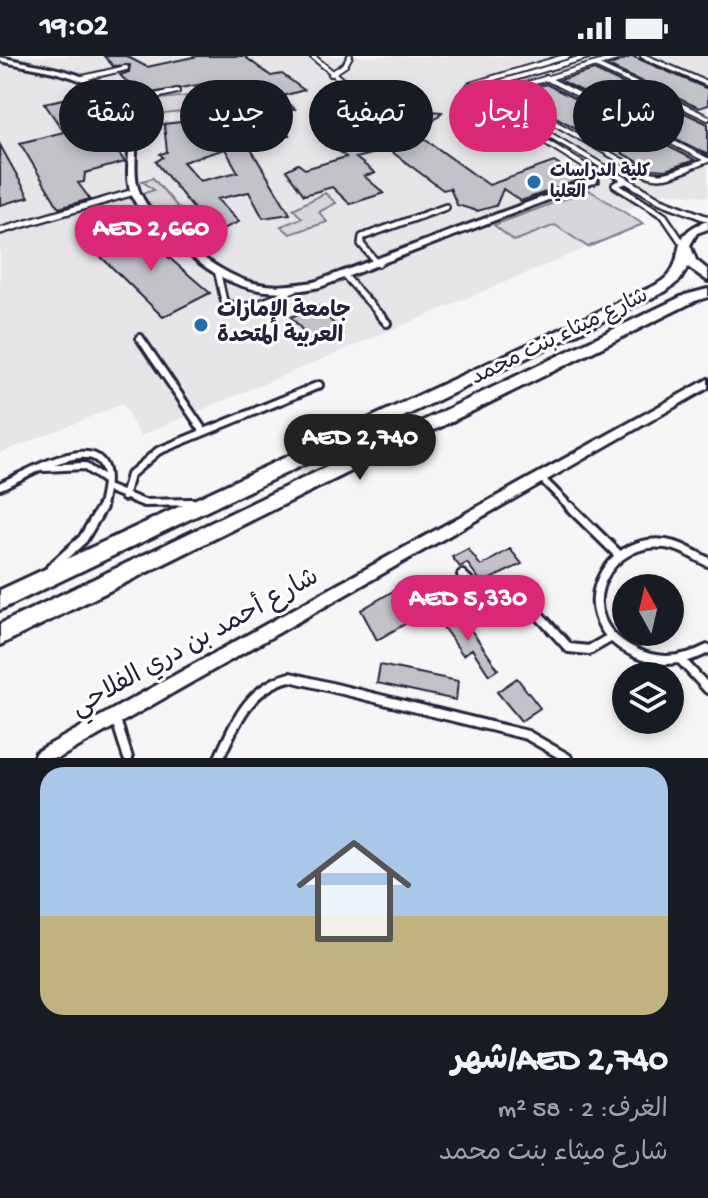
<!DOCTYPE html>
<html lang="ar">
<meta charset="utf-8">
<style>
body{margin:0;font-family:"Gochi Hand","Playpen Sans Arabic",sans-serif;background:#242831;color:#f1f3f6;direction:rtl;height:100vh;display:flex;flex-direction:column;font-size:30px;white-space:nowrap}
*{box-sizing:border-box;margin:0}
p{font-size:26px;color:#9ea1a6}
.icon{flex:none;width:44px;height:44px;fill:none;stroke:currentColor;stroke-width:2;stroke-linecap:round;stroke-linejoin:round}
.map{position:relative;height:702px;overflow:hidden;direction:ltr}
.panel{display:flex;flex-direction:column;background:#171b24;flex:1}
.panel>*{flex:none}
.hud{position:absolute;left:24px;top:24px;width:660px;height:72px;direction:rtl;display:flex;gap:16px}
.needle{width:52px;rotate:352deg}
.controls{position:absolute;left:612px;top:518px;display:grid;gap:16px}
.controls a{display:grid;place-items:center;width:72px;height:72px;border-radius:50%;background:#171b24;box-shadow:0 4px 12px #0003;font-size:40px}
.price{position:absolute;translate:-50% -68px;padding:0 18px;border-radius:28px;background:#db2777;color:#fff;font-size:26px;line-height:52px;filter:drop-shadow(0 2px 4px #0008)}
.price::after{content:'';position:absolute;left:50%;top:48px;width:24px;height:18px;margin-left:-12px;background:inherit;clip-path:polygon(0 0,100% 0,50% 100%)}
.price.active{background:#222;color:#fff}
ul{padding:0;list-style:none}
li{display:grid;align-content:center;gap:16px;height:424px;padding:0 40px}
li span{display:grid;place-items:center;height:248px;border-radius:24px;color:#555}
li>.icon{margin-inline-start:auto}
span .icon{width:144px;height:144px;fill:#fffc;stroke-width:1}
li b{font-size:34px}
.chip{padding:0 28px;border-radius:36px;background:#171b24;box-shadow:0 4px 12px #0003;font-size:28px;line-height:72px}
.chip.active{background:#db2777;color:#fff}
.status{display:flex;justify-content:space-between;align-items:center;height:56px;padding:0 40px;background:#171b24;direction:ltr}
.status svg{height:22px;fill:currentColor}
.map>svg:first-child{display:block}
.built{fill:#e6e6e9}
.green{fill:#d7d7db;stroke:#7c7c8b;stroke-width:2}
.building{fill:#c2c2c9;stroke:#22223b;stroke-width:2;fill-rule:evenodd}
.lines{fill:none;stroke-linecap:round;stroke-linejoin:round}
.service-far3-casing{stroke:#22223b;stroke-width:8}
.service-far2-casing{stroke:#22223b;stroke-width:10}
.service-far1-casing{stroke:#22223b;stroke-width:12}
.service-casing{stroke:#22223b;stroke-width:14}
.minor-casing{stroke:#22223b;stroke-width:6}
.secondary-casing{stroke:#22223b;stroke-width:6}
.service-far3{stroke:#fff;stroke-width:4}
.service-far2{stroke:#fff;stroke-width:5}
.service-far1{stroke:#fff;stroke-width:6}
.service{stroke:#fff;stroke-width:8}
.minor{fill:#fff;fill-rule:evenodd}
.secondary{fill:#fff;fill-rule:evenodd}
.poi-dot{fill:#1f6fb2;stroke:#fff;stroke-width:3}
.labels{text-anchor:middle;dominant-baseline:central;stroke-width:6;stroke-linejoin:round;paint-order:stroke}
.far-poi-label{font-size:18px;font-weight:bold;fill:#22223b;stroke:#fff;text-anchor:start}
.poi-label{font-size:22px;font-weight:bold;fill:#22223b;stroke:#fff;text-anchor:start}
.street-label{font-size:22px;fill:#22223b;stroke:#fff}
.near-street-label{font-size:26px;fill:#22223b;stroke:#fff}
</style>
<div class="status"><b>19:02</b><svg viewBox="0 0 49 12"><path d="M0 12V9h3v3zM5 12V6h3v6zM10 12V3h3v9zM15 12V0h3v12zM26 1h20v11H26zM47 4h2v5h-2z"/></svg></div>
<div class="map">
<svg width="708" height="702" viewBox="0 0 708 702">
<rect width="100%" height="100%" fill="#f6f6f7"/>
<filter id="ink" filterUnits="userSpaceOnUse"><feTurbulence type="fractalNoise" baseFrequency=".0125" numOctaves="2"/><feDisplacementMap in="SourceGraphic" scale="16" xChannelSelector="R" yChannelSelector="G"/><feConvolveMatrix kernelMatrix="1 2 1 2 8 2 1 2 1" color-interpolation-filters="sRGB"/></filter>
<g filter="url(#ink)">
<!-- built -->
<path class="built" d="M0,0H708V141L667,136L623,155L643,168L140,380L123,348L0,397Z"/>
<!-- green -->
<path class="green" d="M212,37L217,52L156,59L153,44Z
M153,122L211,190L198,195L152,157L141,138L154,134L142,125Z
M589,134L643,168L588,191L555,169L514,185L494,169Z
M325,137L336,147L319,156L327,166L290,178L281,170L302,162L293,153Z"/>
<!-- building -->
<path class="building" d="M104,0H126L147,11L198,0H244L271,20L282,18L304,34L279,41L295,53L260,63L215,26L140,39L120,19L129,16L130,9L113,10Z
M632,0L708,33V49L699,52L608,10Z
M594,14L708,68V99L560,24Z
M546,28L695,104L666,114L651,113L513,38Z
M78,40L125,106L85,117L84,126L78,127L90,143L59,152L20,87L64,76L44,47Z
M407,53L442,56L419,79L489,129L554,106L582,123L521,145L503,133L496,150L477,155L457,149L450,132L443,134L388,93L356,102L375,117L364,120L384,137L350,148L332,131L304,139L286,114L298,108L305,113L346,101L335,92L366,83V64Z
M198,64L202,86L240,75L290,158L263,162L249,136L217,143L239,166L213,177L156,106L163,101L160,98L167,96L164,68ZM225,93L238,116L200,125L183,106Z
M259,69L290,79L253,83L244,74Z
M0,89L29,141L0,149Z
M137,174L210,237L163,261L93,193Z
M318,250L343,278L315,289L291,261Z
M468,493L481,510L510,493L522,508L482,527L467,507L460,511L452,501Z
M395,534L403,546L408,543L419,560L377,584L361,554Z
M448,558L463,579L471,574L498,613L489,619L472,593L463,599L438,564Z
M380,609L458,625L456,644L377,627Z
M517,622L540,652L521,665L497,636Z"/>
<g class="lines">
<defs>
<path id="service-far3" d="M312,0L356,36
M568,0L470,29L465,35L591,114
M589,0L488,30L481,38L609,114
M624,0L500,36L638,114
M643,0L708,28
M595,9L708,62
M331,18L345,9L350,0
M83,22L126,12
M546,22L707,104
M122,48L177,35
M461,51L488,65L514,67
M683,114L708,104"/>
<path id="service-far2" d="M589,112L596,118L594,125
M605,112L661,145L708,163
M635,112C656,124 666,121 688,112
M625,125L615,129L664,160L683,188
M0,175L134,136
M378,208L361,188L362,181L446,151
M218,218L224,245C248,259 271,242 294,233
M345,220L382,261"/>
<path id="service-far1" d="M380,259L387,267
M140,282L204,376
M45,412L84,410L104,424
M540,421L572,453
M0,430C37,413 128,358 101,453
M107,432L144,447L193,446
M124,441L130,419L158,395L319,329"/>
<path id="service" d="M570,451L619,499
M708,506C698,501 686,493 675,490C608,471 558,564 638,598C662,608 685,605 708,593
M51,512L83,483L102,451
M462,519L479,535L508,531L516,534L569,592L589,594L610,582
M681,604L708,633
M116,664L128,702
M219,702C236,666 248,632 290,621L527,679L567,702"/>
<path id="minor" d="M0,1C42,11 92,13 124,47C146,71 131,99 137,128C144,163 219,220 254,227C274,232 294,229 314,226L591,123L598,125L320,231C249,246 217,224 166,179C152,167 137,155 131,137C121,108 141,74 118,49C88,17 40,14 0,5Z
M708,323V332L59,702H33L36,696Z"/>
<path id="secondary" d="M708,165V173L697,177L690,189L696,204L708,214V225L688,211L680,224L666,235L0,554V534L656,229C694,207 661,179 708,165Z
M708,233V241L695,245L0,589V568L685,239Z"/>
</defs>
<!-- service-far3 casing -->
<use href="#service-far3" class="service-far3-casing"/>
<!-- service-far2 casing -->
<use href="#service-far2" class="service-far2-casing"/>
<!-- service-far1 casing -->
<use href="#service-far1" class="service-far1-casing"/>
<!-- service casing -->
<use href="#service" class="service-casing"/>
<!-- minor casing -->
<use href="#minor" class="minor-casing"/>
<!-- secondary casing -->
<use href="#secondary" class="secondary-casing"/>
<!-- service-far3 -->
<use href="#service-far3" class="service-far3"/>
<!-- service-far2 -->
<use href="#service-far2" class="service-far2"/>
<!-- service-far1 -->
<use href="#service-far1" class="service-far1"/>
<!-- service -->
<use href="#service" class="service"/>
<!-- minor -->
<use href="#minor" class="minor"/>
<!-- secondary -->
<use href="#secondary" class="secondary"/>
</g>
</g>
<!-- markers -->
<g class="poi-dot">
<circle cx="534" cy="126" r="8"/>
<circle cx="201" cy="269" r="8"/>
</g>
<g class="labels">
<!-- far-poi labels -->
<g class="far-poi-label">
<text x="550" y="116">كلية الدراسات<tspan x="550" dy="21">العليا</tspan></text>
</g>
<!-- poi labels -->
<g class="poi-label">
<text x="217" y="256">جامعة الإمارات<tspan x="217" dy="25">العربية المتحدة</tspan></text>
</g>
<!-- street labels -->
<g class="street-label">
<text transform="translate(560 282) rotate(-26)">شارع ميثاء بنت محمد</text>
</g>
<!-- near-street labels -->
<g class="near-street-label">
<text transform="translate(196 588) rotate(-29)">شارع أحمد بن دري الفلاحي</text>
</g>
</g>
</svg>
<div class="controls">
<a><svg class="needle" viewBox="-14 -14 28 28"><path d="M0-13l5 13h-10z" fill="#e53935"/><path d="M0 13l5-13h-10z" fill="#9ea1a6"/></svg></a>
<a><svg class="icon" aria-label="layers" viewBox="0 0 24 24"><path d="M12 4l9 5-9 5-9-5zM3 14l9 5 9-5"/></svg></a>
</div>
<b class="price" style="left:151px;top:217px">AED 2,660</b>
<b class="price active" style="left:360px;top:426px">AED 2,740</b>
<b class="price" style="left:468px;top:587px">AED 5,330</b>
<div class="hud">
<a class="chip">شراء</a>
<a class="chip active">إيجار</a>
<a class="chip">تصفية</a>
<a class="chip">جديد</a>
<a class="chip">شقة</a>
</div>
</div>
<section class="panel">
<ul>
<li><span style="background:linear-gradient(#a9c7e8 60%,#c2b280 0)"><svg class="icon" aria-label="home" viewBox="0 0 24 24"><path d="M3 11l9-7 9 7M6 9v11h12V9"/></svg></span><div><b>AED 2,740/شهر</b><p>الغرف: 2 · 58 m²</p><p>شارع ميثاء بنت محمد</p></div></li>
</ul>
</section>
